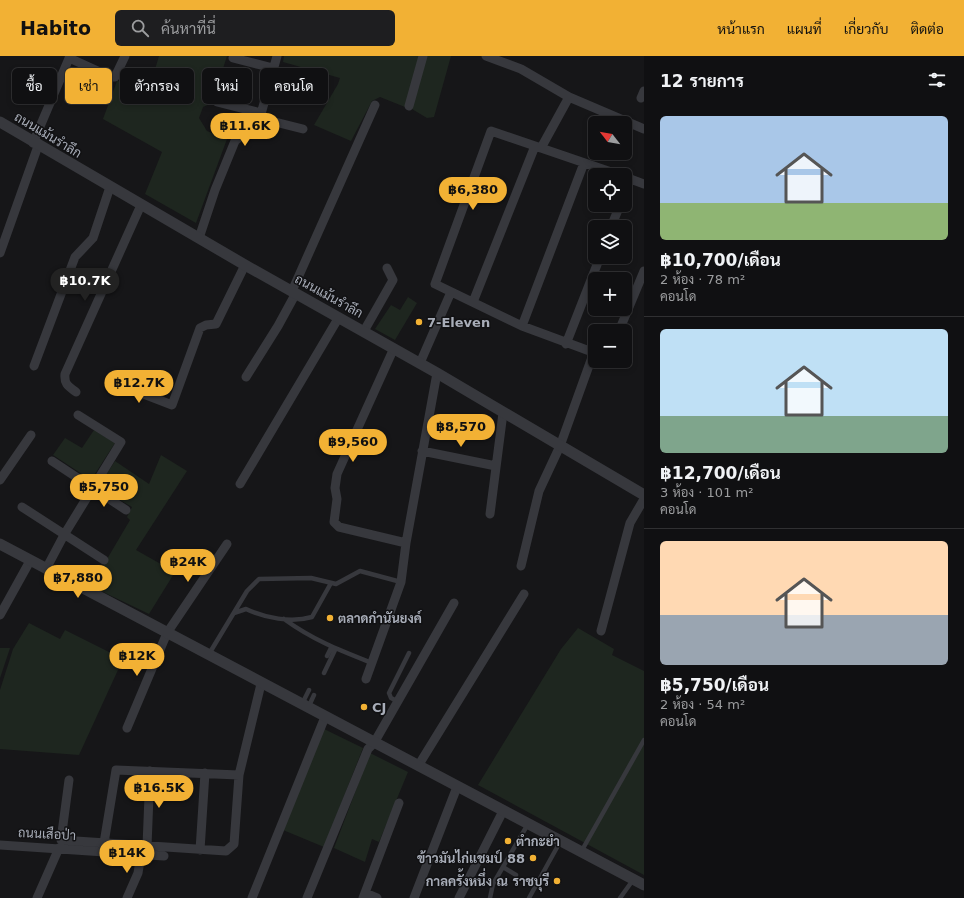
<!DOCTYPE html>
<html lang="th">
<meta charset="utf-8">
<style>
body{margin:0;font-family:"DejaVu Sans",Sarabun,sans-serif;background:#1e1e20;color:#f1f3f6;height:100vh;display:flex;flex-direction:column;font-size:15px;white-space:nowrap}
*{box-sizing:border-box;margin:0}
p{font-size:13px;color:#9c9d9f}
.icon{flex:none;width:22px;height:22px;fill:none;stroke:currentColor;stroke-width:2;stroke-linecap:round;stroke-linejoin:round}
.map{position:relative;flex:1;overflow:hidden}
.sheet{display:flex;flex-direction:column;background:#101012;width:320px}
.sheet>*{flex:none}
.banner{position:absolute;left:12px;top:12px;width:380px;height:36px;display:flex;gap:8px}
.needle{width:26px;rotate:301deg}
.controls{position:absolute;left:588px;top:60px;display:grid;gap:8px}
.controls a{display:grid;place-items:center;width:44px;height:44px;border-radius:6px;background:#101012;box-shadow:0 2px 6px #0003,0 0 0 1px #303032;font-size:20px}
.price{position:absolute;translate:-50% -34px;padding:0 9px;border-radius:14px;background:#f2b134;color:#111;font-size:13px;line-height:26px;filter:drop-shadow(0 1px 2px #0008)}
.price::after{content:'';position:absolute;left:50%;top:24px;width:12px;height:9px;margin-left:-6px;background:inherit;clip-path:polygon(0 0,100% 0,50% 100%)}
.price.selected{background:#222;color:#fff}
ul{padding:0;list-style:none}
li{display:grid;align-content:center;gap:8px;height:212px;padding:0 16px}
li+li{border-top:1px solid #303032}
li span{display:grid;place-items:center;height:124px;border-radius:6px;color:#555}
li>.icon{margin-inline-start:auto}
span .icon{width:72px;height:72px;fill:#fffc;stroke-width:1}
li b{font-size:17px}
h2{display:flex;justify-content:space-between;align-items:center;height:48px;padding:0 16px;font-size:17px}
.pill{padding:0 14px;border-radius:6px;background:#101012;box-shadow:0 2px 6px #0003,0 0 0 1px #303032;font-size:14px;line-height:36px}
.pill.selected{background:#f2b134;color:#111}
header{display:flex;align-items:center;gap:24px;box-sizing:border-box;height:56px;padding:0 20px;background:#f2b134;color:#111}
header strong{font-size:19px}
nav{display:flex;gap:22px;margin-inline-start:auto;font-size:14px}
.search{width:280px;height:36px;background:#1e1e20;display:flex;align-items:center;gap:10px;box-sizing:border-box;padding:0 14px;border-radius:6px;color:#9c9d9f;font-size:15px}
main{display:flex;flex:1;min-height:0}
.map>svg:first-child{display:block}
.green{fill:#1e261f}
.lines{fill:none;stroke-linecap:round;stroke-linejoin:round}
.service{stroke:#37383d;stroke-width:4.5}
.minor{stroke:#37383d;stroke-width:9}
.tertiary{stroke:#37383d;stroke-width:11}
.poi-dot{fill:#f2b134;stroke:#111113;stroke-width:1.5}
.labels{text-anchor:middle;dominant-baseline:central;stroke-width:3;stroke-linejoin:round;paint-order:stroke}
.street-label{font-size:13px;fill:#a8adb8;stroke:#111113}
.poi-label{font-size:13px;font-weight:bold;fill:#a8adb8;stroke:#111113;text-anchor:start}
</style>
<header>
<strong>Habito</strong>
<div class="search"><svg class="icon" aria-label="search" viewBox="0 0 24 24"><circle cx="10" cy="10" r="6"/><path d="M15 15l6 6"/></svg>ค้นหาที่นี่</div>
<nav><a>หน้าแรก</a><a>แผนที่</a><a>เกี่ยวกับ</a><a>ติดต่อ</a></nav>
</header>
<main>
<div class="map">
<svg width="644" height="842" viewBox="0 0 644 842">
<rect width="100%" height="100%" fill="#161618"/>
<!-- green -->
<path class="green" d="M159,0H227L212,47L203,51L199,62L207,75L227,83L196,167L145,138L162,96L103,63L117,25L150,30Z
M284,0H419L405,51L380,41L372,45L351,85L314,69L338,28L340,22L283,6Z
M425,0H451L434,61L427,62L412,53Z
M408,241L417,247L395,284L375,273L391,249L400,254Z
M94,374L115,387L91,424L53,399L65,382L82,392Z
M161,399L187,415L136,494L175,516L149,558L97,533L105,518L100,515L130,464L127,461L132,451L98,431L115,405L149,428Z
M29,567L60,583L65,574L123,603L79,699L0,693V634L13,593Z
M578,572L614,593L612,599L644,615V819L478,729L561,593Z
M0,592H10L0,622Z
M322,672L363,692L324,791L283,774Z
M370,697L408,716L379,786L372,783L365,806L334,792Z"/>
<g class="lines">
<!-- service -->
<path class="service" d="M234,557L246,553C265,562 291,567 312,561L331,527
M284,563C313,584 339,594 372,607
M209,598L247,535L259,523L311,522L336,528L360,515L401,526
M327,600L331,592
M324,617L335,594
M397,645L391,642L389,637L409,597
M302,648L309,634
M308,652L314,639
M581,796L644,684
M503,811L516,819
M490,842L493,828L528,768
M529,842L560,786
M620,842L633,824"/>
<!-- minor -->
<path class="minor" d="M486,0L521,13L569,41L644,73
M69,2L111,21H115L125,0
M233,2L273,12
M641,42L644,35
M217,46L261,57
M409,50L423,0
M259,62L303,73
M33,87L70,0
M541,92L569,41
M625,121L644,128
M625,135L630,122
M611,171L620,149
M199,182L215,134L235,85L256,67L261,58L277,0
M0,197L38,90
M292,235L375,49
M473,246L535,90
M522,270L584,107
M364,275L393,224L387,212
M619,275L644,215
M566,288L600,201
M394,292L337,418L335,432L337,443L334,466L339,471L406,487
M595,297L522,270L435,228L491,75L620,119
M420,307L451,236
M34,310L75,201L93,182L110,131
M246,321L278,270L296,237
M115,327L172,349L200,272L206,269L216,268L245,209
M76,336C68,330 64,328 65,318L141,149
M422,395L496,410
M52,405L126,454
M0,424L31,379
M240,428L339,261
M22,451L104,504
M490,458L503,357
M521,510L539,435L560,390L591,304
M46,513L64,479L121,386L78,359
M0,559L30,505
M601,575L630,467L644,443
M366,623L401,526L406,487L437,317
M127,672L167,577L227,488
M418,710L524,538
M69,724L61,784L226,795L234,788L239,719L261,628
M104,787L116,714L239,719
M0,789L164,800
M147,790L150,715
M200,794L205,717
M365,837L377,842
M37,842L59,792
M127,842L138,817L141,798
M252,842L325,661
M307,842L368,693L374,687L454,547
M363,842L399,747
M414,842L457,731
M459,842L503,755"/>
<!-- tertiary -->
<path class="tertiary" d="M0,66L245,209L437,317L644,439
M0,488L644,829"/>
</g>
<!-- markers -->
<g class="poi-dot">
<circle cx="419" cy="266" r="4"/>
<circle cx="330" cy="562" r="4"/>
<circle cx="364" cy="651" r="4"/>
<circle cx="508" cy="785" r="4"/>
<circle cx="533" cy="802" r="4"/>
<circle cx="557" cy="825" r="4"/>
</g>
<g class="labels">
<!-- street labels -->
<g class="street-label">
<text transform="translate(48 79) rotate(31)">ถนนแม้นรำลึก</text>
<text transform="translate(329 240) rotate(29)">ถนนแม้นรำลึก</text>
<text transform="translate(47 778) rotate(3)">ถนนเสือป่า</text>
</g>
<!-- poi labels -->
<g class="poi-label">
<text x="427" y="266">7-Eleven</text>
<text x="338" y="562">ตลาดกำนันยงค์</text>
<text x="372" y="651">CJ</text>
<text x="516" y="785">ตำกะยำ</text>
<text x="525" y="802" text-anchor="end">ข้าวมันไก่แชมป์ 88</text>
<text x="549" y="825" text-anchor="end">กาลครั้งหนึ่ง ณ ราชบุรี</text>
</g>
</g>
</svg>
<div class="controls">
<a><svg class="needle" viewBox="-14 -14 28 28"><path d="M0-13l5 13h-10z" fill="#e53935"/><path d="M0 13l5-13h-10z" fill="#9c9d9f"/></svg></a>
<a><svg class="icon" aria-label="locate" viewBox="0 0 24 24"><circle cx="12" cy="12" r="6"/><path d="M12 2v4M12 18v4M2 12h4M18 12h4"/></svg></a>
<a><svg class="icon" aria-label="layers" viewBox="0 0 24 24"><path d="M12 4l9 5-9 5-9-5zM3 14l9 5 9-5"/></svg></a>
<a>+</a>
<a>−</a>
</div>
<b class="price" style="left:245px;top:91px">฿11.6K</b>
<b class="price" style="left:473px;top:155px">฿6,380</b>
<b class="price selected" style="left:85px;top:246px">฿10.7K</b>
<b class="price" style="left:139px;top:348px">฿12.7K</b>
<b class="price" style="left:461px;top:392px">฿8,570</b>
<b class="price" style="left:353px;top:407px">฿9,560</b>
<b class="price" style="left:104px;top:452px">฿5,750</b>
<b class="price" style="left:188px;top:527px">฿24K</b>
<b class="price" style="left:78px;top:543px">฿7,880</b>
<b class="price" style="left:137px;top:621px">฿12K</b>
<b class="price" style="left:159px;top:753px">฿16.5K</b>
<b class="price" style="left:127px;top:818px">฿14K</b>
<div class="banner">
<a class="pill">ซื้อ</a>
<a class="pill selected">เช่า</a>
<a class="pill">ตัวกรอง</a>
<a class="pill">ใหม่</a>
<a class="pill">คอนโด</a>
</div>
</div>
<section class="sheet">
<h2>12 รายการ<svg class="icon" aria-label="filters" viewBox="0 0 24 24"><path d="M4 7h16M4 17h16"/><circle cx="9" cy="7" r="2"/><circle cx="15" cy="17" r="2"/></svg></h2>
<ul>
<li><span style="background:linear-gradient(#a9c7e8 70%,#8fb573 0)"><svg class="icon" aria-label="home" viewBox="0 0 24 24"><path d="M3 11l9-7 9 7M6 9v11h12V9"/></svg></span><div><b>฿10,700/เดือน</b><p>2 ห้อง · 78 m²</p><p>คอนโด</p></div></li>
<li><span style="background:linear-gradient(#bfe0f5 70%,#7fa58c 0)"><svg class="icon" aria-label="home" viewBox="0 0 24 24"><path d="M3 11l9-7 9 7M6 9v11h12V9"/></svg></span><div><b>฿12,700/เดือน</b><p>3 ห้อง · 101 m²</p><p>คอนโด</p></div></li>
<li><span style="background:linear-gradient(#ffd9b3 60%,#9aa5b1 0)"><svg class="icon" aria-label="home" viewBox="0 0 24 24"><path d="M3 11l9-7 9 7M6 9v11h12V9"/></svg></span><div><b>฿5,750/เดือน</b><p>2 ห้อง · 54 m²</p><p>คอนโด</p></div></li>
</ul>
</section>
</main>
